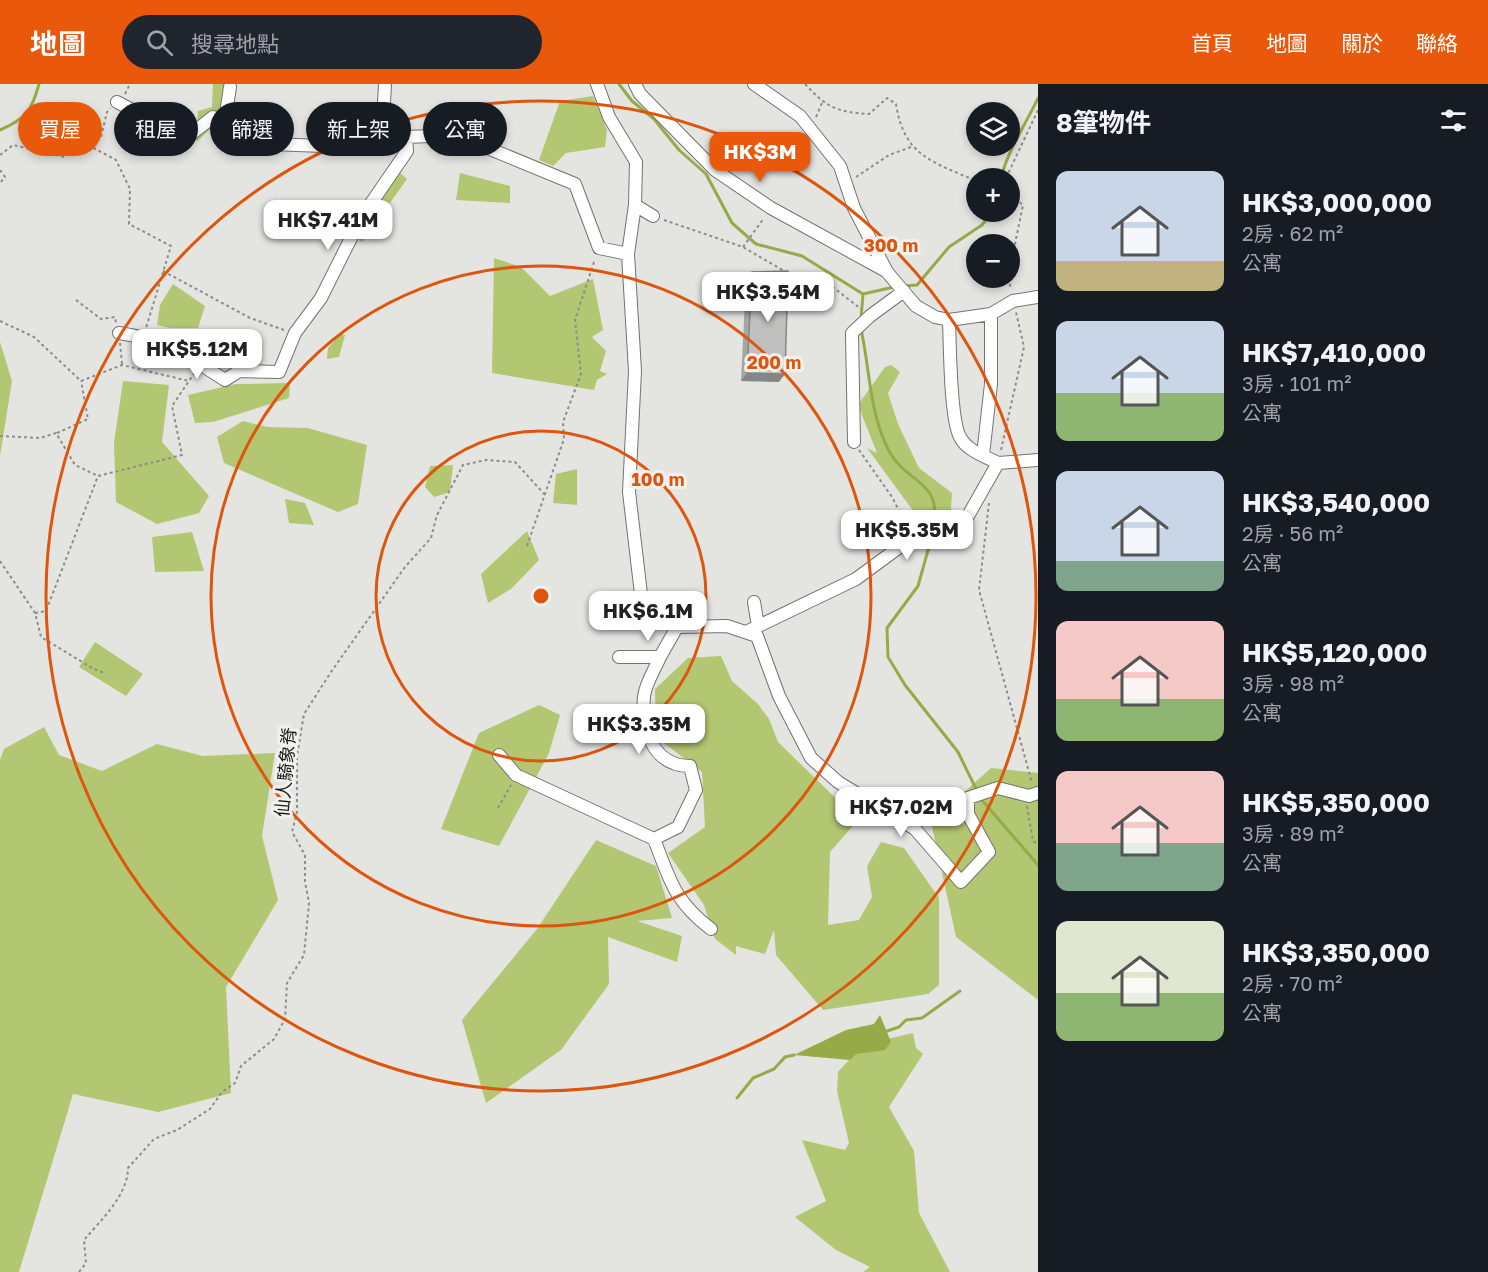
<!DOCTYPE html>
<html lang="zh-TW">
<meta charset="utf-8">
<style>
body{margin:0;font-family:"Golos Text","Noto Sans TC",sans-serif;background:#20242c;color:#f1f3f6;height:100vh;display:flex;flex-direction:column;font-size:22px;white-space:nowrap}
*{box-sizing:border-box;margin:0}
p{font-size:20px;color:#9ea1a6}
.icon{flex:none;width:33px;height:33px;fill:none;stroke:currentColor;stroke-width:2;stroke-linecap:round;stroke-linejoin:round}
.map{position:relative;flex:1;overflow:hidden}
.details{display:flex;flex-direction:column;background:#171b24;width:450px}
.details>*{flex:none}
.banner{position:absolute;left:18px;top:18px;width:570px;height:54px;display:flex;gap:12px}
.buttons{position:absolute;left:966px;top:18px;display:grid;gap:12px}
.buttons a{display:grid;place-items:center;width:54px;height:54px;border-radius:50%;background:#171b24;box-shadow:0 3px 9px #0003;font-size:30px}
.price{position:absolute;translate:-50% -51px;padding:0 14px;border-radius:12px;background:#fff;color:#222;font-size:20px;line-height:39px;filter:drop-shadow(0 2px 3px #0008)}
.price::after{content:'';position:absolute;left:50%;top:36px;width:18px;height:14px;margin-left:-9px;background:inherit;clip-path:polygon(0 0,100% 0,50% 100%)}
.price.selected{background:#ea580c;color:#fff}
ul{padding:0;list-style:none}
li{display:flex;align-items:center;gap:18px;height:150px;padding:0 18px}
li span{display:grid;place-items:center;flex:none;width:168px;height:120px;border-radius:12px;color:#555}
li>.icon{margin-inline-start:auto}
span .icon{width:72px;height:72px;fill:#fffc;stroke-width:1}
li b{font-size:26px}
h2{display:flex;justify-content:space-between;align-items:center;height:72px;padding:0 18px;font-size:26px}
.tag{padding:0 21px;border-radius:27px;background:#171b24;box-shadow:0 3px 9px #0003;font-size:21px;line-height:54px}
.tag.selected{background:#ea580c;color:#fff}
header{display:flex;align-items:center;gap:36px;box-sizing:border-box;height:84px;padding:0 30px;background:#ea580c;color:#fff}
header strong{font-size:28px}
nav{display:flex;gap:33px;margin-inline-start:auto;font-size:21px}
.search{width:420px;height:54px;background:#20242c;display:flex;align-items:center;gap:15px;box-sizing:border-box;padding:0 21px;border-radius:33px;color:#9ea1a6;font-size:22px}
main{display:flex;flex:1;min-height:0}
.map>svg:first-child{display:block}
.green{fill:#b3c672}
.water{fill:#96aa48}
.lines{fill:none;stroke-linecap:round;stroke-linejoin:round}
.stream{stroke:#96aa48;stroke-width:3}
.minor-casing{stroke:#727370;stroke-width:14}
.path{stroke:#8c8d8a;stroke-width:2;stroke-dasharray:3 3;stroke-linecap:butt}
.minor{stroke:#fff;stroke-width:12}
.wall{fill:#a5a6a3}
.shaded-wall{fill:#868785}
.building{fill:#c0c1be;stroke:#868785;stroke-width:1.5}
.ring{fill:none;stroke:#de560d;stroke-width:3}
.labels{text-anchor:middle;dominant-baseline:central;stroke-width:6;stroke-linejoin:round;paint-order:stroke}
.street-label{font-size:18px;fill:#1a1a19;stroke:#f1f2ef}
.centre{fill:#de560d;stroke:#f1f2ef;stroke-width:3}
.ring-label{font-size:18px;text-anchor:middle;font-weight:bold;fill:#de560d;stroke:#f1f2ef;stroke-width:6;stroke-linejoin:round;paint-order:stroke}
</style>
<header>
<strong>地圖</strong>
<div class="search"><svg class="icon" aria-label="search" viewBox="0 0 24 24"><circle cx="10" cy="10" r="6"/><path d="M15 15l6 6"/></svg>搜尋地點</div>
<nav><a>首頁</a><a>地圖</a><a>關於</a><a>聯絡</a></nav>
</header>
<main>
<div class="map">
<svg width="1038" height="1188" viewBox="0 0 1038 1188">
<rect width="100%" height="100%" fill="#e4e5e1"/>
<!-- green -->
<path class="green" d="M213,0H226L222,35L196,58L198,27L212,23Z
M593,12L607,46L605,63L566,69L553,82L539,76L560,17Z
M398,87L407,95L362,158L355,153Z
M460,89L510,102V119L456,116Z
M494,174L521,183L550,212L593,195L603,246L592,253L606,267L600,287L607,290L597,296L594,306L492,289Z
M173,200L205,222L198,244H170L157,241L160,221Z
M340,250L345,251L339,273L327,275L328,264Z
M0,258L12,297L0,372Z
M891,281L900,288L888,309L898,340L919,384L952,409L950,440L925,443L867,364L877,369L858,321L885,283Z
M123,297L169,301L162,358L209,412L199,429L157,440L116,418L114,359Z
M290,299L289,314L213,338L195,339L188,311L236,300Z
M243,337L267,343L308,344L367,361L358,420L338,428L224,379L217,353Z
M453,381L450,408L434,413L425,403L430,382Z
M577,385V421L553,419L556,390Z
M285,415L305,419L314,441L289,439Z
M527,447L539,476L511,505L488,519L481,490Z
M192,448L204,487L155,488L152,453Z
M95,558L143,590L126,612L79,583Z
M721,572L732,597L758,620L769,635L778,658L858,736L830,768L828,841L859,836L872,813L867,782L881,758L904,764L939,814V901L928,910L823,926L776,871L774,846L765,870L736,862V871L715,855L704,821L668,769L705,743L702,688L656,653L655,605L688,574Z
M539,621L560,631L549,669L499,762L441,745L479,649Z
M44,643L59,671L102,687L157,660L203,672L275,669L262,752L278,816L226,903L231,1009L158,1028L73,1010L19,1188H0V676L4,665Z
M991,684L1038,689V916L956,853L931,738Z
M596,756L656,782L672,834L637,837L682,852L677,878L608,853L609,900L561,966L486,1019L462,936L537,845Z
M913,949L916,964L923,970L889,1023L914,1067L919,1129L950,1188H863L870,1183L836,1166L795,1133L826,1117L802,1056L845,1066L849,1059L837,1007L838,988L863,961Z"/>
<!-- water -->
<path class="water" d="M880,931L891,958L885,966L856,970L850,976L794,971L846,946L874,940Z"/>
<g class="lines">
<!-- stream -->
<path class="stream" d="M619,0L632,17L654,35L679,66L706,90L732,139L756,160L802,172L863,210L894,203
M0,46C26,35 32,26 39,0
M1002,94C1002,77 1029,34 1038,14
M903,202L917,201L949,163L982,141L992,128
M861,235L863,210
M861,245C870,285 869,329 889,367C907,401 944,395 933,446
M932,452L918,502L887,544L888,573L905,601L958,668L978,709
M981,715L1038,781
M887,947L899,943L906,936L922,934L960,907
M737,1014L753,994L774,985L785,973L794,971"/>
<defs>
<path id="minor" d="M597,0L609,33L636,78L635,121L628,170L635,287L629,408L643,527L677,543L727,542L757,552L779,612L811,674L838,698L915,745L961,798L989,768L968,730V714L998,704L1029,712L1038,709
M635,0L640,10L715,86L771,124L886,187
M754,0L800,32L840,82L854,124L887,188L916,222L935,233L949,236L991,230L1013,217L1038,213
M117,18L186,54L213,33L225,36L270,60L350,63L406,53L456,51L575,100L599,164L628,170
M225,36L230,3
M382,57L385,0
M635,121L653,132
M949,236C950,260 950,335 960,353C967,367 985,372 998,379
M119,249C163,255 189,273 225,296L239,287L279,288L295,249L321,214L361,134L407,67L406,53
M854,358L852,249L870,232L904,207
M983,371L991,300V230
M754,518L758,542
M746,548L856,495L913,453L960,446L998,379L1038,376
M619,573H660L677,543
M499,671L516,691L654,755C670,796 674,817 711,845
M654,755L678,743L696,706L690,682C653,682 641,645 644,613C645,600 655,585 660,573"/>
</defs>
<!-- minor casing -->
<use href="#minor" class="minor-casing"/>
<!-- path -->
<path class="path" d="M805,0C827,24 837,28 869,30L887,14L896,20C904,73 934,78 976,97
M125,10L130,0
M816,33L822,19
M88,61L116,76L130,105L129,140L171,162L146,244
M0,71L13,61L65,73L71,63L88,61L101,53L107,28L110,24
M0,86L5,93L0,99
M856,93L889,71L911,63
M1006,94L1038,26
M1010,111L1023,121L1010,184
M664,136L743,163L819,207L825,197L861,225
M743,163L764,134
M163,187L250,234L284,246
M1008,194L1011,205
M76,216L101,235L115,233L116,239
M0,237L34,253L81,297L122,281L189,297
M120,259L122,280
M57,349L88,335L81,297
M0,352L40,354L56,349L75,381L98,392
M859,366L892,413L907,442
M1001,366L1024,263L1016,228
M989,419L979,506L1032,699
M527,462L564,355L563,338L581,290L575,236L595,175
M0,477L35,529L41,553L92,584L106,590
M35,529L46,527L98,392L182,371L172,322L195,288
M1027,722L1033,757L1038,760
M498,724L511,701
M79,1188L86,1179L84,1156C101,1136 128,1111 128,1084L154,1055L177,1046L210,1025L222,1008L235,999L241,982L274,955L285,935L287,899L304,871L309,819L305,798V771L292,748L297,728V672L304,630L331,588L405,483L431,454L437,431L463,381L486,376L515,378L546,412"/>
<!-- minor -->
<use href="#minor" class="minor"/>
</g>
<!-- wall -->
<path class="wall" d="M752,188L779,298L741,297L746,196Z"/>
<!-- shaded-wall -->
<path class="shaded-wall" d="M747,289L785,290L779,298L741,297Z"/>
<!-- building -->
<path class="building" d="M788,187L785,290L747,289L752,188Z"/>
<!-- distance rings -->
<g class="ring">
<circle cx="541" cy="512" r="165"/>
<circle cx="541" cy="512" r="330"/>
<circle cx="541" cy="512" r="495"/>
</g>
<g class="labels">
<!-- street labels -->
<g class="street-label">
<text transform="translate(285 688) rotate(-85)">仙人騎象脊</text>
</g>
</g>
<circle cx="541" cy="512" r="9" class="centre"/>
<g class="ring-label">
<text x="891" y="168">300 m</text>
<text x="774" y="285">200 m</text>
<text x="658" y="402">100 m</text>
</g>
</svg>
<div class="buttons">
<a><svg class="icon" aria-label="layers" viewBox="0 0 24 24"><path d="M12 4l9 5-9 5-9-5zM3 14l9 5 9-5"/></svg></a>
<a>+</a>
<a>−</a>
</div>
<b class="price selected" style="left:760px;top:99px">HK$3M</b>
<b class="price" style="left:328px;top:167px">HK$7.41M</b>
<b class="price" style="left:768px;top:239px">HK$3.54M</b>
<b class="price" style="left:197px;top:296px">HK$5.12M</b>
<b class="price" style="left:907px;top:477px">HK$5.35M</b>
<b class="price" style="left:648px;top:558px">HK$6.1M</b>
<b class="price" style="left:639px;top:671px">HK$3.35M</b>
<b class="price" style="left:901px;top:754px">HK$7.02M</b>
<div class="banner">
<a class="tag selected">買屋</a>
<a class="tag">租屋</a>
<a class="tag">篩選</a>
<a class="tag">新上架</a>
<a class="tag">公寓</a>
</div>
</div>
<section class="details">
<h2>8筆物件<svg class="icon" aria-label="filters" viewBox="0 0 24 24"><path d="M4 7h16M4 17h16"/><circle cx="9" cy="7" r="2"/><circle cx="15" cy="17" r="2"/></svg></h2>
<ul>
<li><span style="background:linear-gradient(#c9d6e8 75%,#c2b280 0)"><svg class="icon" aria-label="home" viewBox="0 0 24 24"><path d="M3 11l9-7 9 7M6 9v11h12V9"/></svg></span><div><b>HK$3,000,000</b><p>2房 · 62 m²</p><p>公寓</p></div></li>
<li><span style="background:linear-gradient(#c9d6e8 60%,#8fb573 0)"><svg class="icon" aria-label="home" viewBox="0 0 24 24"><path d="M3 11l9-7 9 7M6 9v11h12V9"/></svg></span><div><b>HK$7,410,000</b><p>3房 · 101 m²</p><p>公寓</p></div></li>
<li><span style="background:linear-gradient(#c9d6e8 75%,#7fa58c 0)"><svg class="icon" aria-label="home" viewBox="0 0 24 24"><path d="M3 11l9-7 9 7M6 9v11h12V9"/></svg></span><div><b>HK$3,540,000</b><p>2房 · 56 m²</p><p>公寓</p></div></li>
<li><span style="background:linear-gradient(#f6c9c9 65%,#8fb573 0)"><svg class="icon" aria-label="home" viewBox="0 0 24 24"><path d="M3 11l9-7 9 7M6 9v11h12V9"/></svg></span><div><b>HK$5,120,000</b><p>3房 · 98 m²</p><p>公寓</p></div></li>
<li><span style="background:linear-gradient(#f6c9c9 60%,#7fa58c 0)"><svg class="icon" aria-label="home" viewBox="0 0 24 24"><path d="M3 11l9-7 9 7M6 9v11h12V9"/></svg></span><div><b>HK$5,350,000</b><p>3房 · 89 m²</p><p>公寓</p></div></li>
<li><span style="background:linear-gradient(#dfe7d0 60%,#8fb573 0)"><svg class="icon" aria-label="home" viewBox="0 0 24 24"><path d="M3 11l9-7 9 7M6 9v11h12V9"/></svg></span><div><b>HK$3,350,000</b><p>2房 · 70 m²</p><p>公寓</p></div></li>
</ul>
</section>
</main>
